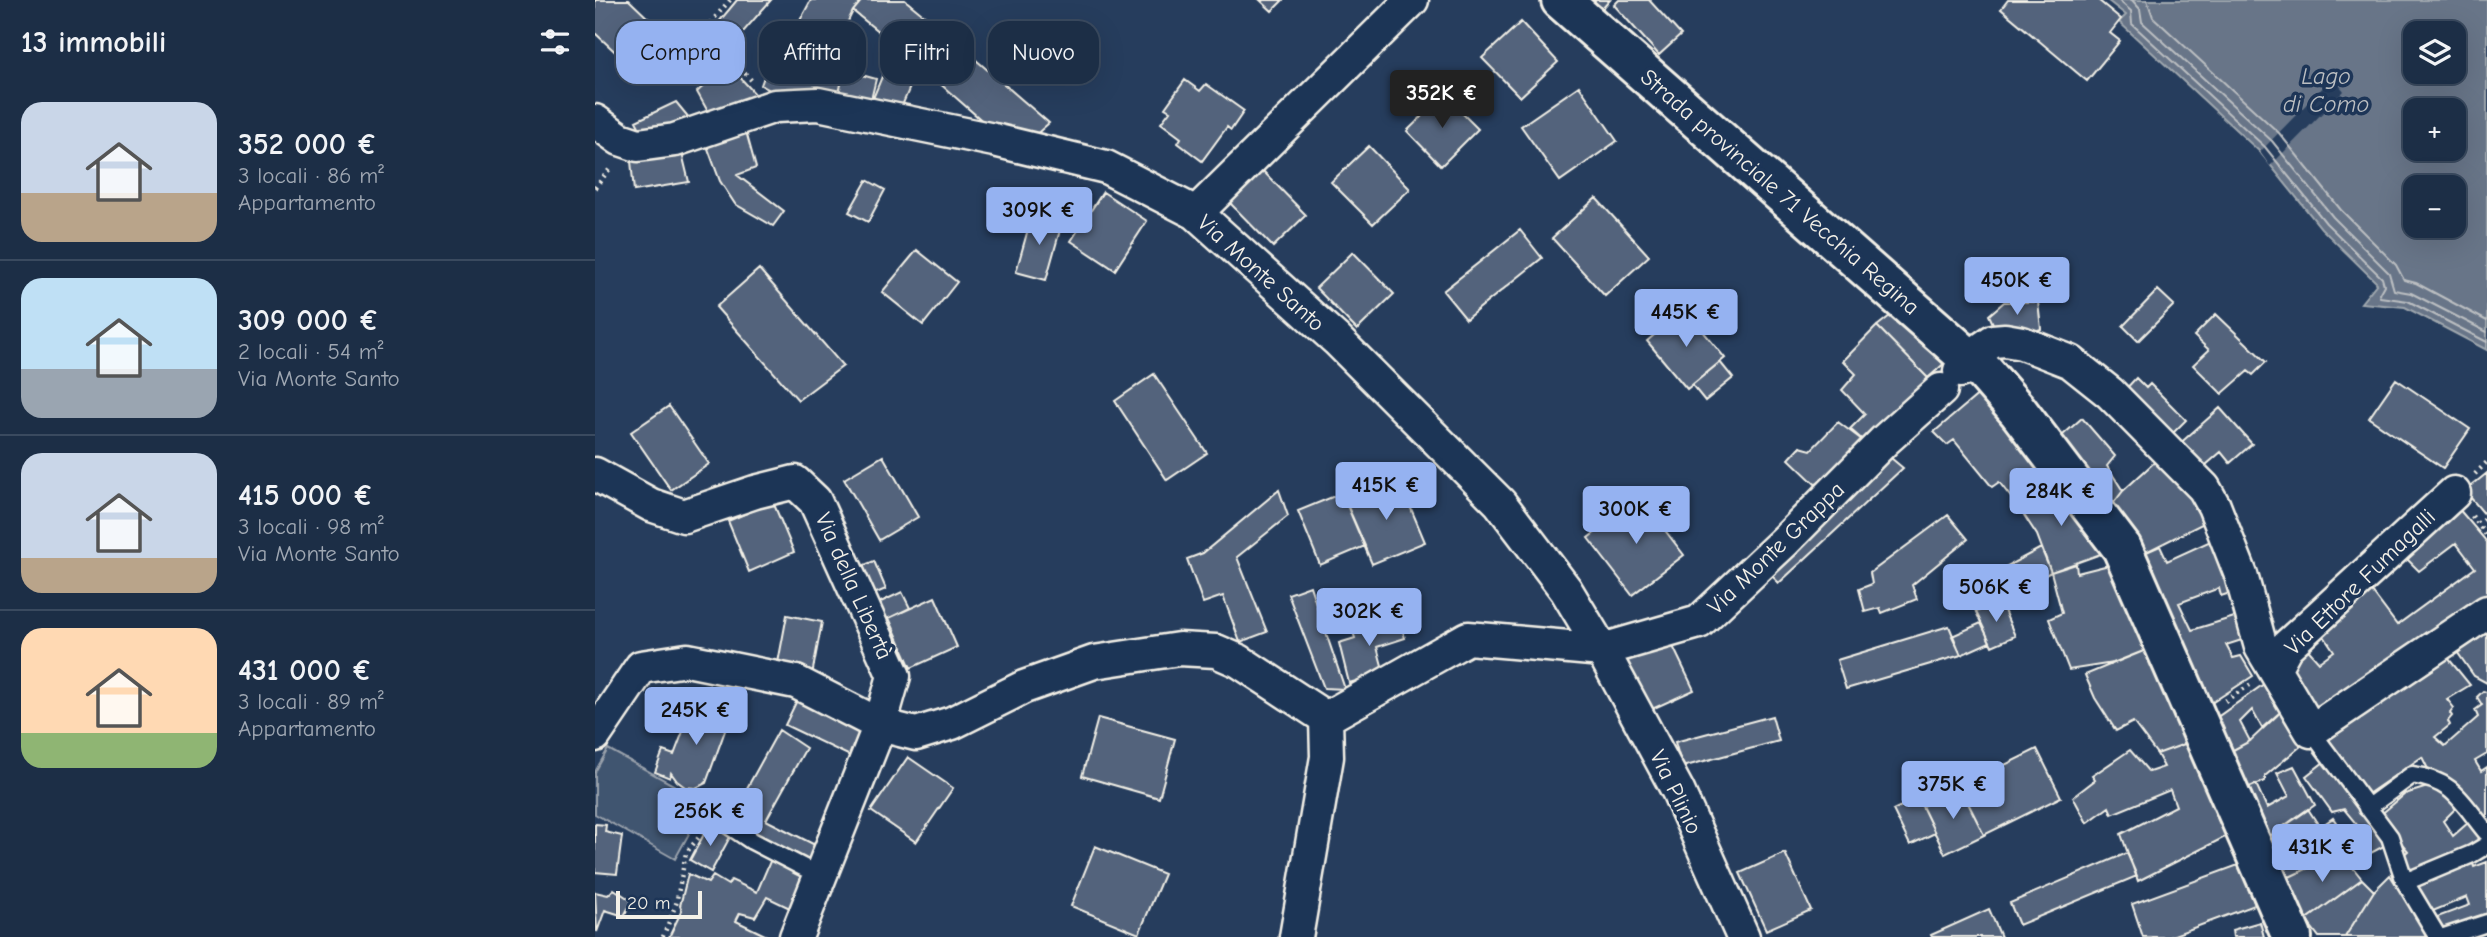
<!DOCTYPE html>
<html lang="it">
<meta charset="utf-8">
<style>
body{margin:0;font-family:"Comic Neue",sans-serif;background:#25364d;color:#f1f3f6;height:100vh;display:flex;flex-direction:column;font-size:26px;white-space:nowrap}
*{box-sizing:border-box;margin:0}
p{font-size:23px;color:#a0a8b3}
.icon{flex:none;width:38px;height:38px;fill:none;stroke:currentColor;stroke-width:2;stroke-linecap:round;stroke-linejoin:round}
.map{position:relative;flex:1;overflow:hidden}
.drawer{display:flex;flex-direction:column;background:#1c2e46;width:595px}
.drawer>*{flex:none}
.guide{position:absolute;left:21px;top:21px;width:665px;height:63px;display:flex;gap:14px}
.controls{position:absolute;left:1808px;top:21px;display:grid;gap:14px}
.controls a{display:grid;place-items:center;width:63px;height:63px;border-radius:14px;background:#1c2e46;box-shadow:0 7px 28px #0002,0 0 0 2px #3a4a5f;font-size:35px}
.scale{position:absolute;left:21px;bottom:18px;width:86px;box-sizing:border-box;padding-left:7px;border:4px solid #f4f1e8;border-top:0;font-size:19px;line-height:24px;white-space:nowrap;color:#f4f1e8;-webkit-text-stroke:5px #1d3557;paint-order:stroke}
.price{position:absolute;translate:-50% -60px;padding:0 16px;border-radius:7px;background:#95b2f1;color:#111;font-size:23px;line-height:46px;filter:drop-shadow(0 2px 4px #0008)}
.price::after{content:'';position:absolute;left:50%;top:42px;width:21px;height:16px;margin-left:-10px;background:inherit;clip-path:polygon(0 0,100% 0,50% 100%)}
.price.current{background:#222;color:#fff}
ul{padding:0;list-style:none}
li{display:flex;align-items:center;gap:21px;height:175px;padding:0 21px}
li+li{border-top:2px solid #3a4a5f}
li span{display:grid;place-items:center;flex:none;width:196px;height:140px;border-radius:21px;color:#555}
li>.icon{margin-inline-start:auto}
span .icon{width:84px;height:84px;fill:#fffc;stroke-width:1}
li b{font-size:30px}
h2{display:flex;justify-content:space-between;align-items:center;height:84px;padding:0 21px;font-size:30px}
.tag{padding:0 24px;border-radius:21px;background:#1c2e46;box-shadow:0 7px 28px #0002,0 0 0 2px #3a4a5f;font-size:24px;line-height:63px}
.tag.current{background:#95b2f1;color:#111}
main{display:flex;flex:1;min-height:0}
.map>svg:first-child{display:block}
.green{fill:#40546f;stroke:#9aa2ac;stroke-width:2}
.water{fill:#677588;stroke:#9fa7ae;stroke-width:2;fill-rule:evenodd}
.pier{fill:#263d5d}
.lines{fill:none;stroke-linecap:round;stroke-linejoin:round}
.shore{stroke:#bcbfc2;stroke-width:2}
.building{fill:#52647b;stroke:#f4f1e8;stroke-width:2}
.service-casing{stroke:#f4f1e8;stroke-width:21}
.minor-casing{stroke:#f4f1e8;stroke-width:37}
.tertiary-casing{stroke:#f4f1e8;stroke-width:44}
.path{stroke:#f4f1e8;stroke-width:4.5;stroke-dasharray:2 5;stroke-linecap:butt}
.service{stroke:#1d3557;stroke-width:16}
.minor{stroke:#1d3557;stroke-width:32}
.tertiary{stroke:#1d3557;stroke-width:38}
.labels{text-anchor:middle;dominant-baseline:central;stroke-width:7;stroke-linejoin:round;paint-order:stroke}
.street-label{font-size:23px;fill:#f4f1e8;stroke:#1d3557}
.water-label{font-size:24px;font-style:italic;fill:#bcbfc2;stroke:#1d3557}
</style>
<main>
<section class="drawer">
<h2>13 immobili<svg class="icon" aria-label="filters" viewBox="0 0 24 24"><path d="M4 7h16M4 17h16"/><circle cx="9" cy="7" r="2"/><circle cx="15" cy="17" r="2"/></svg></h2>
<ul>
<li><span style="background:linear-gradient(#c9d6e8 65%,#b9a48a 0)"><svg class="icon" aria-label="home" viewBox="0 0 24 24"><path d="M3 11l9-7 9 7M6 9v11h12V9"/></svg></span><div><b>352 000 €</b><p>3 locali · 86 m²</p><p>Appartamento</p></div></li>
<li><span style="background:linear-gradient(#bfe0f5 65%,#9aa5b1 0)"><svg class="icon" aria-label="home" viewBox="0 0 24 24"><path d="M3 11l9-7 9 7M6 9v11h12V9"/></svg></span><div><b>309 000 €</b><p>2 locali · 54 m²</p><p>Via Monte Santo</p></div></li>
<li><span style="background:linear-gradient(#c9d6e8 75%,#b9a48a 0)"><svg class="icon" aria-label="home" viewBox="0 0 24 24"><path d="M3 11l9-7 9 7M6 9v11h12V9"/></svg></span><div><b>415 000 €</b><p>3 locali · 98 m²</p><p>Via Monte Santo</p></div></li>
<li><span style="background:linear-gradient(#ffd9b3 75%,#8fb573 0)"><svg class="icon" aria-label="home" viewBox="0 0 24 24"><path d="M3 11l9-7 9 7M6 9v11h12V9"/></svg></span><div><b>431 000 €</b><p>3 locali · 89 m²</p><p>Appartamento</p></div></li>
</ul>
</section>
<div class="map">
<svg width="1892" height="937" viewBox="0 0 1892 937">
<rect width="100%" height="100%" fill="#263d5d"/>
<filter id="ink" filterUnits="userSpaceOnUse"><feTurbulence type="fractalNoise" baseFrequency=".0143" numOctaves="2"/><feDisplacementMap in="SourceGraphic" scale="14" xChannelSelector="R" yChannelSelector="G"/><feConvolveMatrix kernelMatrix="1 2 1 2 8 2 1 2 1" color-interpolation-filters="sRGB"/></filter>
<g filter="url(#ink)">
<!-- green -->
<path class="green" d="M13,749L111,803L80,859L0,814V772Z"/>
<!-- water -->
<path class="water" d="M1512,0H1892V350L1810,307L1766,303L1782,283L1726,228L1665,152L1524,22L1531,15ZM1820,33H1858V72H1820ZM1820,110H1858V149H1820ZM1820,187H1858V226H1820Z"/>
<!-- pier -->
<path class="pier" d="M1738,77L1749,91L1675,166L1665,152Z"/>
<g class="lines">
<!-- shore -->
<path class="shore" d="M1523,0L1536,11L1537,24L1670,147L1731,223L1787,278L1789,285L1784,294L1785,297L1813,301L1892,342
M1537,0L1545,9L1547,22L1677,141L1738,217L1794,273L1799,290L1816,293L1892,332
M1552,0L1558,17L1684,133L1746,210L1801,265L1809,280L1821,283L1892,321"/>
</g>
<!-- building -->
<path class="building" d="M0,0H34L76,40L44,74L0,33Z
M142,0H176L135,47L118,29Z
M216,0H267L258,11L235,58L196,37Z
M267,0H310L337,22L310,53L258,11Z
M665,0H688L677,11Z
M996,0H1015L1007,9Z
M1024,0H1054L1086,35L1064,55L1019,5Z
M1413,0H1503L1526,19L1515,33L1525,41L1492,81L1406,9Z
M337,22L454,123L437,138L391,124L310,53Z
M926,22L963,62L925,97L887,58Z
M115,44L161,95L165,99L116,117L102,92L113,82L99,57Z
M181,44L216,60L249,70L242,103L184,95L166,85Z
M249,70L281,79L274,108L242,103Z
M288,74L315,87L304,113L274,108Z
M590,80L605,91L611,84L649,111L636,130L632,127L607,161L583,143L586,138L566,123L575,111L570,108Z
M984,86L1022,141L965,181L926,126Z
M849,95L883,129L846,166L812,131Z
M81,102L100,125L49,136L41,121Z
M149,124L161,168L142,175L189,211L178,226L140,204L125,181L108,135Z
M85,145L94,182L39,191L35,151Z
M774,146L815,189L778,224L736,182Z
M665,168L711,215L678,247L632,200Z
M272,180L290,190L273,222L254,212Z
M508,192L552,221L520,270L476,241Z
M1001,198L1054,256L1010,296L957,238Z
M437,215L467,223L451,280L421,272Z
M925,230L947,258L871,319L848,291Z
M322,250L362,282L328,325L287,292Z
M758,252L799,294L762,330L721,288Z
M164,269L248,366L203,400L121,307Z
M1563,290L1579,305L1543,341L1528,326Z
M1409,302H1443L1446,329L1436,332L1400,328L1394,315Z
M1090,309L1130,358L1092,389L1052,341Z
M1300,312L1354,359L1333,378L1282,326Z
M1621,314L1671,362L1658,375L1653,371L1627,394L1598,365L1614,350L1599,336Z
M1282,326L1333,378L1271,443L1255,429L1270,414L1247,390L1261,374L1248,361Z
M1125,362L1138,378L1110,401L1097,385Z
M559,374L612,453L572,480L520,401Z
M1541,378L1551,388L1555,384L1591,420L1573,438L1528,392Z
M1801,379L1875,429L1848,468L1774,418Z
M1385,393L1460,479L1425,509L1404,482L1397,487L1359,440L1352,445L1339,432Z
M74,406L114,464L76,490L36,432Z
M1625,408L1657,444L1635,463L1626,452L1604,471L1582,446Z
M1487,418L1520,456L1512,466L1528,491L1514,509L1460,442Z
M1243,422L1271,443L1231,482L1220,484L1194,459L1205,447L1216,450Z
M1290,453L1308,468L1184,583L1172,571Z
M288,456L323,517L284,540L249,479Z
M1564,458L1617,519L1547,554L1514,509L1528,491Z
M1892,473V524L1888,519L1891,516L1870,491Z
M1460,479L1514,551L1456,572L1442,535L1425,509Z
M804,480L830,542L777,564L751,503Z
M684,490L693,516L642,557L672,632L645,642L628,596L608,603L592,559L608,553Z
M747,493L770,546L725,565L703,511Z
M1045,498L1089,555L1037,595L993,538Z
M178,502L199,552L154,572L133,521Z
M1863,508L1892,542V602L1715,714L1686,665L1709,645L1724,662L1739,651L1723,627L1771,584L1802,625L1880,568L1861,543L1824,571L1807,554Z
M1353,515L1373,539L1317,585L1322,599L1287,613L1285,608L1270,612L1264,589L1277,584L1275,573Z
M1622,538L1641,591L1626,596L1624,588L1584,603L1597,630L1649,614L1656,637L1631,645L1638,658L1646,656L1658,676L1607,709L1547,554L1565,546L1572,561Z
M1446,548L1456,572L1381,612L1373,587Z
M279,561L291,589L272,597L260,569Z
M1481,564L1482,573L1518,564L1551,650L1518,663L1474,670L1454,619L1467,613L1456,572Z
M715,586L750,689L729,688L693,594Z
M307,592L315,608L284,623L277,606Z
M340,597L362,647L316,668L294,618Z
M1405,601L1420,636L1397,646L1381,612Z
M192,615L227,622L217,675L182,668Z
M803,615L810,638L782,647L789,673L754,683L744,643L760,638L757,629Z
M1386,623L1395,642L1366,655L1357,636Z
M1892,625V683L1879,676L1858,646Z
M1354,626L1366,655L1251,689L1242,660Z
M1074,638L1099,690L1055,710L1030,660Z
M1551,650L1595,742L1562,754L1538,722L1521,731L1500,698L1490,675Z
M1849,653L1875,685L1852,699L1859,708L1855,713L1857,716L1853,721L1855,725L1840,737L1850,746L1883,717L1880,710L1887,705L1882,697L1888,691L1892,692V754L1880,761L1886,771L1892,767V823L1836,775L1827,757L1770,796L1727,737Z
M1676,679L1691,707L1667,728L1657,710L1645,722L1655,741L1625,757L1614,723Z
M205,694L272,728L257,757L190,725Z
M100,700L136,714L111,783L101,788L90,787L82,781L76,773L75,778L60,772L68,751L79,755Z
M1691,707L1713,740L1670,776V781L1641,793L1625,757L1655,741Z
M1177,716L1184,741L1087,767L1080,742Z
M503,718L580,739L564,798L487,776Z
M184,730L211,748L171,820L224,847L216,865L158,835L126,809L140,792L147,797Z
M1595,742L1634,835L1543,881L1526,834L1581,806L1575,790L1517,814L1514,807L1492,823L1478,797L1500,780L1497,776L1535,750L1554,772L1569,767L1562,754Z
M1442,749L1466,797L1389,835L1365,787Z
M313,757L358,788L321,842L276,811Z
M1729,762L1791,845L1755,864L1741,855L1725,827L1738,818L1752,838L1767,831L1749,809L1737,812L1711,776Z
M1699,766L1720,805L1665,843L1641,793L1661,784L1672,808L1694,796L1682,773Z
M1839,785L1858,795L1862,807L1848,821L1858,836L1874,822L1890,840L1817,872L1806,857L1813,851L1784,816L1810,794Z
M1365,787L1389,835L1350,854L1327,806Z
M1323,798L1340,833L1315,845L1298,810Z
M1713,809L1738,847L1741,855L1690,879L1665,843Z
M0,824L11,825L10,832L27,836L22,874L0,872Z
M114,825L135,837L116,872L95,860Z
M500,846L569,874L544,934L476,906Z
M1190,853L1216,910L1171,930L1145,873Z
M1532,853L1542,876L1424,925L1415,903Z
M1741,855L1755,864L1767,879L1711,920L1690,879Z
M176,859L212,877L201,911L172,897L160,917L145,913L141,921L174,937H74L87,910L85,906L93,874L113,883L118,876L133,885L136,880L162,892Z
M1877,861L1879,867L1892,862V919L1844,933L1837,919L1875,905L1872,897L1833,913L1818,886L1860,871V867Z
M1646,864L1660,905L1574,937H1548L1537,904Z
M1795,875L1832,934L1831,937H1750L1779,891Z
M1767,879L1779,891L1750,937H1724L1711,920Z
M19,889L37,901L29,916L10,910L2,932L0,892L13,895Z
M1394,909L1406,937H1337L1336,935Z
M1665,922L1669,937H1638L1637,930Z"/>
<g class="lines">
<defs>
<path id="service" d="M1716,731L1795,837L1810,882L1843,937
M1772,808L1817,775C1859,780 1867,803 1892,833
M120,816L157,841L225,876
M1810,882L1877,854L1892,845
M1849,937L1892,923"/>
<path id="minor" d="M0,121L25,139L43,145L80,140L180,106L223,104L399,140L511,167L601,213L742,340L905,503L971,590L1007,650L1083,791L1148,937
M601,213L817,0
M1365,371L1388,348L1398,341L1410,340L1427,343L1476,362L1515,393L1609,488L1619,506L1646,575L1666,647L1716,731L1892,612
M0,474L56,505L89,516L160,492L200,482L220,501L299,676L285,725L201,937
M1679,669L1691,647L1859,493
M731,718L873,638L1007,650L1104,622L1190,541L1290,440L1346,390
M0,735L46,667L92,660L201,682L285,725L321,734L357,723L429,687L499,662L584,649L621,651L644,661L731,718
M701,937L732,757L731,718"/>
<path id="tertiary" d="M966,0L1353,340L1390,373L1423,411L1527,548L1697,937"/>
</defs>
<!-- service casing -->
<use href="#service" class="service-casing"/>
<!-- minor casing -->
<use href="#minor" class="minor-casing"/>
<!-- tertiary casing -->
<use href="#tertiary" class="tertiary-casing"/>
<!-- path -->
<path class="path" d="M135,0L110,29L158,82
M0,188L17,166
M1880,474L1892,462
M1877,516L1892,536
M1630,701L1655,685
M68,937L81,904L91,853L108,832"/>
<!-- service -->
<use href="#service" class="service"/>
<!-- minor -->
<use href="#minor" class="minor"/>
<!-- tertiary -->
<use href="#tertiary" class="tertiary"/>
</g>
</g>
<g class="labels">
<!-- street labels -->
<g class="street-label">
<text transform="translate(1185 192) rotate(41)">Strada provinciale 71 Vecchia Regina</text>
<text transform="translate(666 273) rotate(42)">Via Monte Santo</text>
<text transform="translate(1181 548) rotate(-44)">Via Monte Grappa</text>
<text transform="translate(1765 582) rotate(-44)">Via Ettore Fumagalli</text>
<text transform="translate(259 586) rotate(66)">Via della Libertà</text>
<text transform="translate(1081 792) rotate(64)">Via Plinio</text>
</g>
<!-- water labels -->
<g class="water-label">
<text x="1731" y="76">Lago<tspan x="1731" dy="28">di Como</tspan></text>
</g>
</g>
</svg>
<div class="controls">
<a><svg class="icon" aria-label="layers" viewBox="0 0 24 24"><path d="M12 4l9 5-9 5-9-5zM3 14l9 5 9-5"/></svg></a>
<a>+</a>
<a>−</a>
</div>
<div class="scale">20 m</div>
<b class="price current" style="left:847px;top:130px">352K €</b>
<b class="price" style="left:444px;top:247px">309K €</b>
<b class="price" style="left:1422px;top:317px">450K €</b>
<b class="price" style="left:1091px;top:349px">445K €</b>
<b class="price" style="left:791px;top:522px">415K €</b>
<b class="price" style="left:1466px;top:528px">284K €</b>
<b class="price" style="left:1041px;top:546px">300K €</b>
<b class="price" style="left:1401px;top:624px">506K €</b>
<b class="price" style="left:774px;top:648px">302K €</b>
<b class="price" style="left:101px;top:747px">245K €</b>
<b class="price" style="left:1358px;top:821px">375K €</b>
<b class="price" style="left:115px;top:848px">256K €</b>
<b class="price" style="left:1727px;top:884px">431K €</b>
<div class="guide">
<a class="tag current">Compra</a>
<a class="tag">Affitta</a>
<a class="tag">Filtri</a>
<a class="tag">Nuovo</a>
</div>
</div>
</main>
